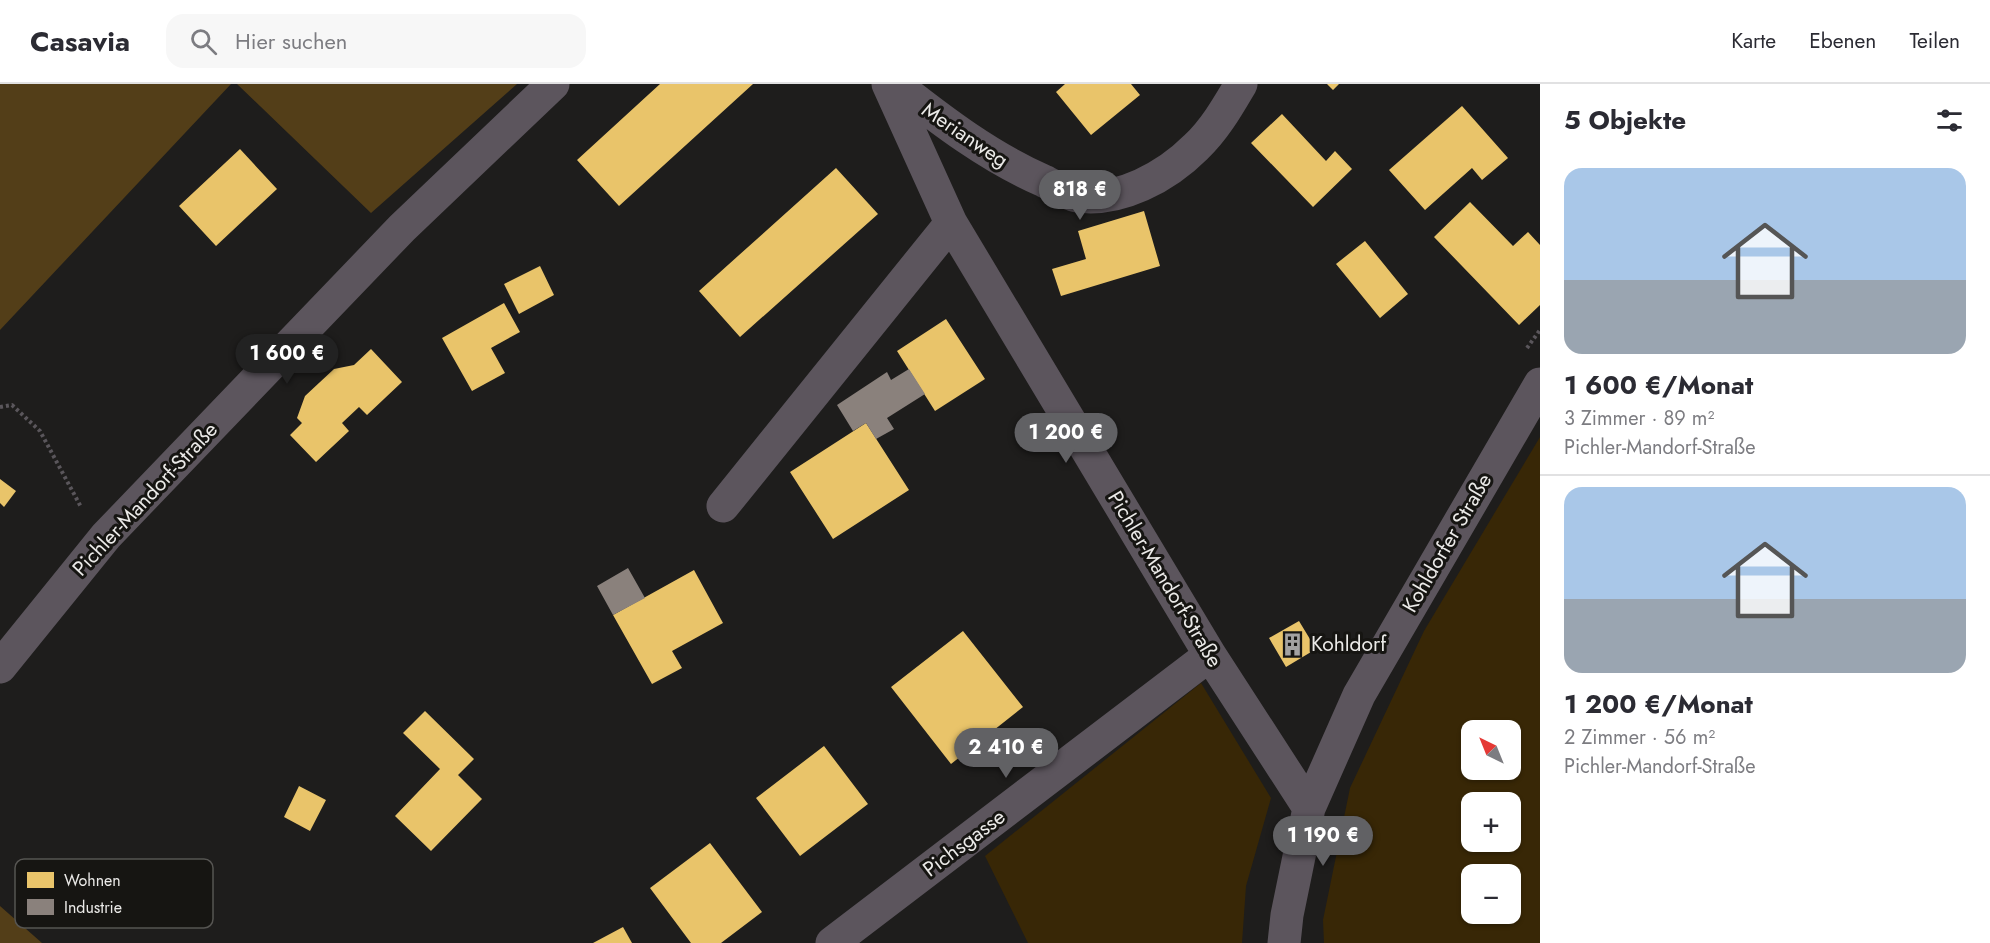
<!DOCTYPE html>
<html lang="de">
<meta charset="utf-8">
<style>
body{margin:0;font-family:Jost,sans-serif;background:#f7f7f7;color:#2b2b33;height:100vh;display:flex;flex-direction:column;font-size:22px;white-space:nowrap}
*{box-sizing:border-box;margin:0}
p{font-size:20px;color:#7c7c81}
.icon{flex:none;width:33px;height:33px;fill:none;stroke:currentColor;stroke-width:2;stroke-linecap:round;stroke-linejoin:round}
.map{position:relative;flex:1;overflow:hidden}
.panel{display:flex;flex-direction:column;background:#fff;width:450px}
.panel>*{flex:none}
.needle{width:39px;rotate:317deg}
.fabs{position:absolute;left:1461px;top:636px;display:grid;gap:12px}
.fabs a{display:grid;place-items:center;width:60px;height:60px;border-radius:12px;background:#fff;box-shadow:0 2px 4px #0004;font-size:30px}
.price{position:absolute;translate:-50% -51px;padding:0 14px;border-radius:21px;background:#616164;color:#fff;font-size:20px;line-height:39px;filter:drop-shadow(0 2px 3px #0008)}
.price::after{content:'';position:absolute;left:50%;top:36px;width:18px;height:14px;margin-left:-9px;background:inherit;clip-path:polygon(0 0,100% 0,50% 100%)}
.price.current{background:#222;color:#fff}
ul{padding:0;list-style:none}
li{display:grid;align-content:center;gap:12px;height:318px;padding:0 24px}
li+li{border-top:2px solid #e1e1e2}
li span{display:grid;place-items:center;height:186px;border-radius:18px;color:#555}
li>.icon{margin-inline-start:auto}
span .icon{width:108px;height:108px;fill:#fffc;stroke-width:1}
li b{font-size:26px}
h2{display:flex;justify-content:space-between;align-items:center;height:72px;padding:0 24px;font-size:26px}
header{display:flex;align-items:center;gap:36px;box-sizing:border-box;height:84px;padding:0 30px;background:#fff;border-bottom:2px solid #e1e1e2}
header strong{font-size:28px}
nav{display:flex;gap:33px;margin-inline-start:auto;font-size:21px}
.search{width:420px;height:54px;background:#f7f7f7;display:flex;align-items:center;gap:15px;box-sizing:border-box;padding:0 21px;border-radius:18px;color:#7c7c81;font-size:22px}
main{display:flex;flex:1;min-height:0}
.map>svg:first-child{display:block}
.green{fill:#382706;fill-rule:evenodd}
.forest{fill:#533e18}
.homes{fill:#e9c46a}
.industry{fill:#8a817c}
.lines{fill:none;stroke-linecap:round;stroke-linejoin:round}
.path{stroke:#5a565b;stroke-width:4;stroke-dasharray:3 3;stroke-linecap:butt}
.minor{stroke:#5c555d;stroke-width:33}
.labels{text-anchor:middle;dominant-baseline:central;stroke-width:6;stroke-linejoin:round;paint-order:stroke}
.street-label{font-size:21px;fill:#ebeae8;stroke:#161512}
.poi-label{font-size:21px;fill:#ebeae8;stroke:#161512;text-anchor:start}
.key{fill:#161512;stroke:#565552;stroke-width:1.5}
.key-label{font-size:16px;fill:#ebeae8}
</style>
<header>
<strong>Casavia</strong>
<div class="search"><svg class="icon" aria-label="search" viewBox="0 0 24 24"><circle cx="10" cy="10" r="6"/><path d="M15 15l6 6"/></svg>Hier suchen</div>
<nav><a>Karte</a><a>Ebenen</a><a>Teilen</a></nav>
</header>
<main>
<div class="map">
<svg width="1540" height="859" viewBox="0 0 1540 859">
<rect width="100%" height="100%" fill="#1e1d1c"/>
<!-- green -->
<path class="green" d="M1540,353V859H1324L1323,836L1350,704L1424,547ZM1472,646H1510V686H1472ZM1472,718H1510V758H1472ZM1472,790H1510V830H1472Z
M1201,599L1271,714L1246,802L1242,859H1028L985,772Z"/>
<!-- forest -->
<path class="forest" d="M0,0H231L0,246Z
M237,0H517L371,129Z
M0,822L42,859H0Z"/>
<!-- homes -->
<path class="homes" d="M660,0H753L619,122L577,76Z
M1065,0H1131L1140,11L1091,51L1056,8Z
M1327,0H1339L1333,6Z
M1462,22L1508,74L1482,96L1472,84L1425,126L1389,86Z
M1282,30L1326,77L1335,67L1352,85L1313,123L1251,59Z
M240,65L277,105L216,162L179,122Z
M836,84L878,130L740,253L699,207Z
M1470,118L1513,162L1528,148L1540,161V221L1519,241L1434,153Z
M1144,127L1160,182L1061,212L1052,185L1086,175L1078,147Z
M1365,157L1408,210L1380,234L1336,180Z
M540,182L554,211L519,230L504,200Z
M504,219L520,248L491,264L505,289L472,307L442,254Z
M946,235L985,295L935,327L897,267Z
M371,265L402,298L367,331L359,323L342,339L349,347L316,378L290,351L302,339L297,334L305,312L334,285L354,281Z
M866,339L909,406L833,455L790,388Z
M0,395L16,407L4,423L0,419Z
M694,486L723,539L672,567L682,584L652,600L613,531Z
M1299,537L1316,565L1286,583L1269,554Z
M963,547L1023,623L951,680L891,603Z
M425,627L474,675L458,691L482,715L431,767L395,732L440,685L403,649Z
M824,662L868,720L800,772L756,714Z
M299,702L326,716L310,747L284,733Z
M710,759L762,828L721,859H691L650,804Z
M623,843L632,859H593Z"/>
<!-- industry -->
<path class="industry" d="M909,285L925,310L887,334L894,345L876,355L866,339L853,347L837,321L887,288L891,296Z
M628,484L645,514L613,531L597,502Z"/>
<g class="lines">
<!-- path -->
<path class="path" d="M1527,264L1540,246
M0,323L12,321L40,347L81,423"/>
<!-- minor -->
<path class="minor" d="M888,0L951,139L1210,571L1309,724
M895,0C942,37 989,73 1044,97C1054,102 1066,110 1077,112C1120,118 1166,93 1196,63C1215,45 1228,22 1241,0
M723,422L951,139
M0,583L106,452L402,144L553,0
M832,859L1210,571
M1284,859L1287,831L1309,724L1359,611L1540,300"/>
</g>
<!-- icons -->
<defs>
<symbol id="building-bare" viewBox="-9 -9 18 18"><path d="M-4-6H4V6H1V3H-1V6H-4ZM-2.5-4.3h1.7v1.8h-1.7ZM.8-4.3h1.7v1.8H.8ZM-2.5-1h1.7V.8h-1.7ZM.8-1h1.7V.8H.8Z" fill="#a3a2a1" stroke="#161512" stroke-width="2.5" paint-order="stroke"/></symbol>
</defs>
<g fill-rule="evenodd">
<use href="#building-bare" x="1276" y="544" width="33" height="33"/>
</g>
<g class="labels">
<!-- street labels -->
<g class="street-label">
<text transform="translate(965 51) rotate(34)">Merianweg</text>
<text transform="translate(145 415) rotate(-47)">Pichler-Mandorf-Straße</text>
<text transform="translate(1447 459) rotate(-60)">Kohldorfer Straße</text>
<text transform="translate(1165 495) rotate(59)">Pichler-Mandorf-Straße</text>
<text transform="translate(964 759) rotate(-37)">Pichsgasse</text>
</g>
<!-- poi labels -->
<g class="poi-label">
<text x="1311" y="560">Kohldorf</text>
</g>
</g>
<!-- legend -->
<rect x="15" y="775" width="198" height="69" rx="9" class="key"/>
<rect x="27" y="788" width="27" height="16" fill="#e9c46a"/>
<rect x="27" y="815" width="27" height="16" fill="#8a817c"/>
<g class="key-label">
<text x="64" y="802">Wohnen</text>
<text x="64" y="829">Industrie</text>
</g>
</svg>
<div class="fabs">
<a><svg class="needle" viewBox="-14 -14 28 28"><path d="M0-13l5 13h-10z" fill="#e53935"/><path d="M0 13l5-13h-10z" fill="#7c7c81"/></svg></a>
<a>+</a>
<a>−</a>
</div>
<b class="price" style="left:1080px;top:137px">818 €</b>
<b class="price current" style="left:287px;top:301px">1 600 €</b>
<b class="price" style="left:1066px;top:380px">1 200 €</b>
<b class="price" style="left:1006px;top:695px">2 410 €</b>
<b class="price" style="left:1323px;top:783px">1 190 €</b>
</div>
<section class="panel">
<h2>5 Objekte<svg class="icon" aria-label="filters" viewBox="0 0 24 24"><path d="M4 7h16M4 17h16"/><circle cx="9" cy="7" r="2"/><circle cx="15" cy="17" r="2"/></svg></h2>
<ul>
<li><span style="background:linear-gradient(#a9c7e8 60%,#9aa5b1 0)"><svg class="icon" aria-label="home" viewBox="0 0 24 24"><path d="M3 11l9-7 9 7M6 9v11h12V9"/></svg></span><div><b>1 600 €/Monat</b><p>3 Zimmer · 89 m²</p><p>Pichler-Mandorf-Straße</p></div></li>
<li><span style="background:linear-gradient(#a9c7e8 60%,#9aa5b1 0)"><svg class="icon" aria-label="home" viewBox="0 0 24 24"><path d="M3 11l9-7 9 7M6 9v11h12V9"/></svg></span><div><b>1 200 €/Monat</b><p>2 Zimmer · 56 m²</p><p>Pichler-Mandorf-Straße</p></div></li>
</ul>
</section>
</main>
